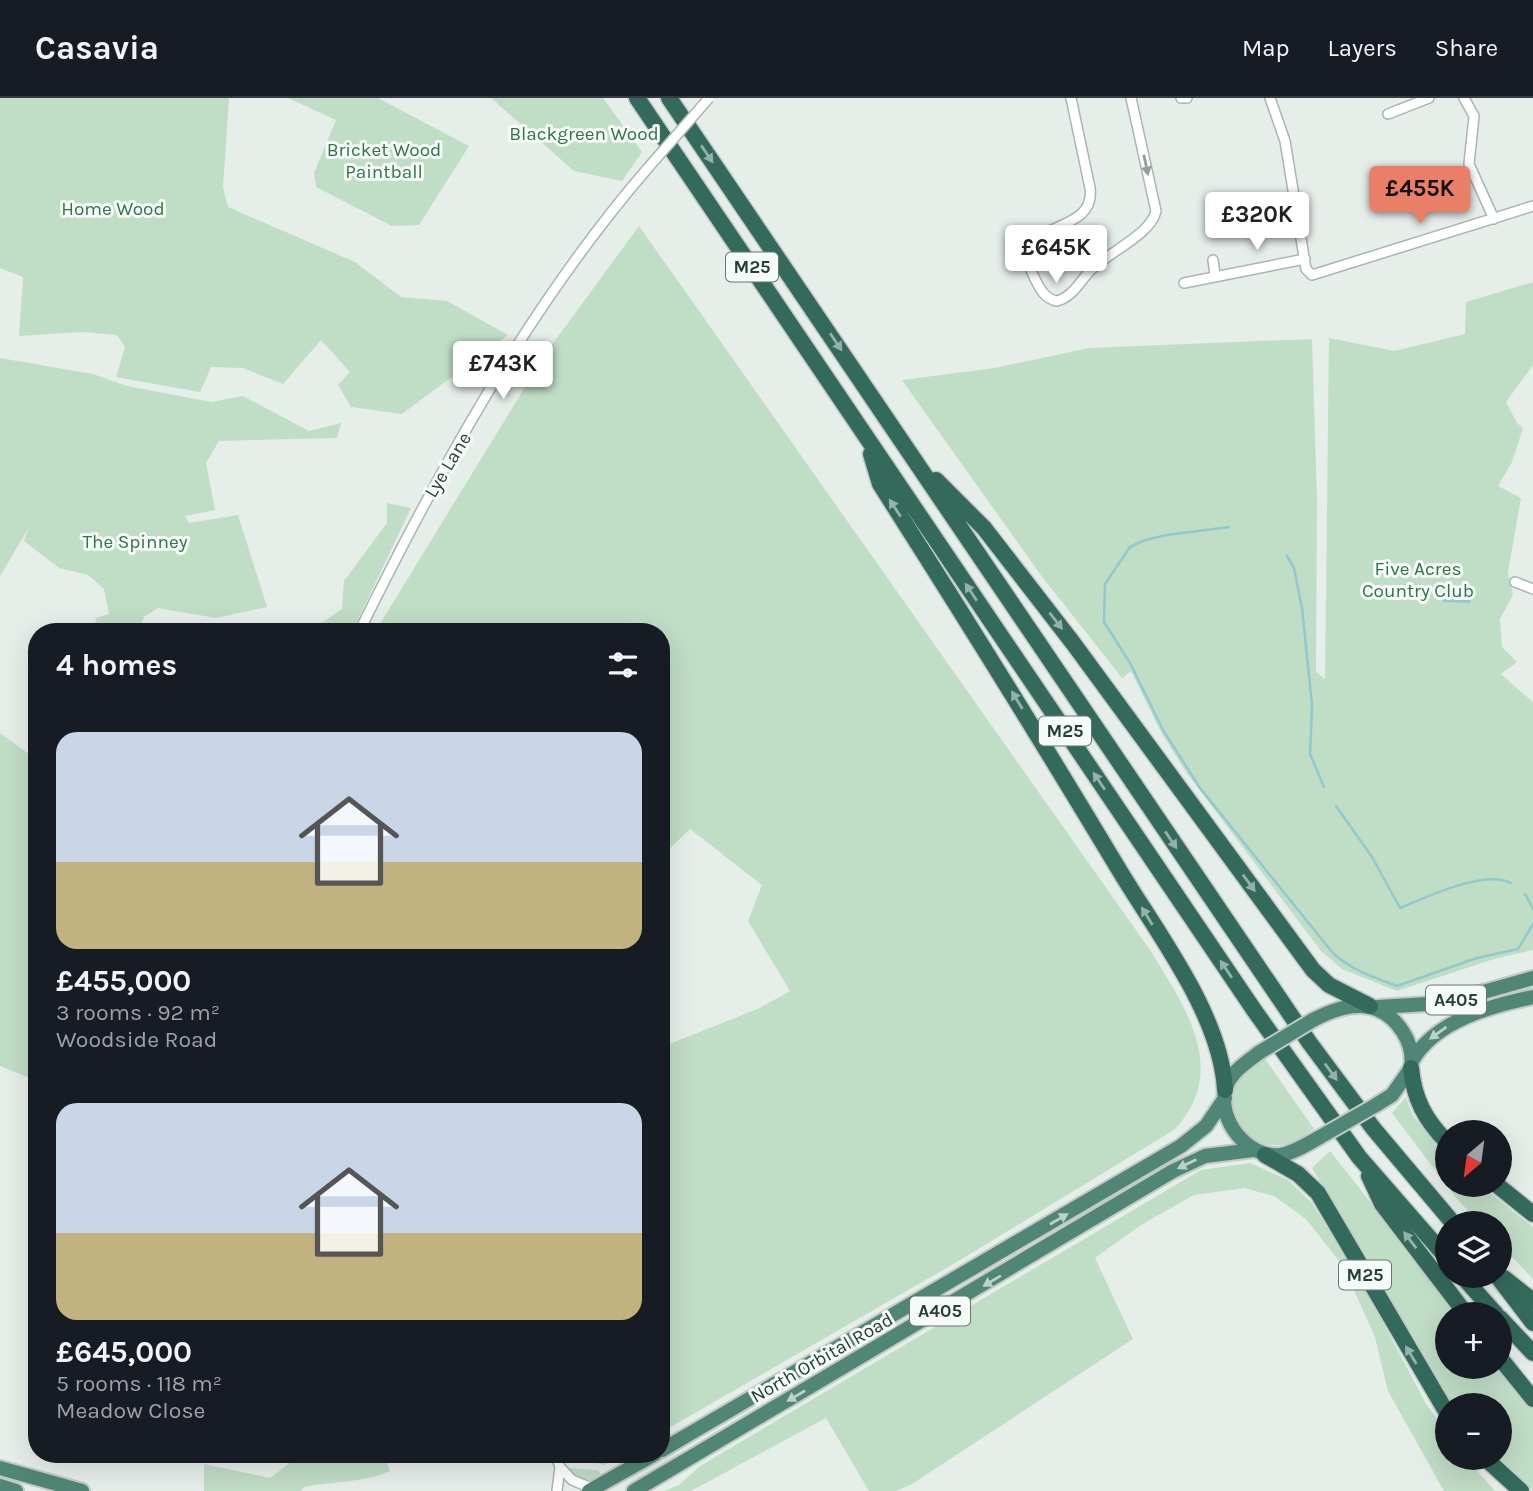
<!DOCTYPE html>
<meta charset="utf-8">
<style>
body{margin:0;font-family:Karla,sans-serif;background:#242831;color:#f1f3f6;height:100vh;display:flex;flex-direction:column;font-size:26px;white-space:nowrap}
*{box-sizing:border-box;margin:0}
p{font-size:23px;color:#9ea1a6}
.icon{flex:none;width:38px;height:38px;fill:none;stroke:currentColor;stroke-width:2;stroke-linecap:round;stroke-linejoin:round}
.map{position:relative;flex:1;overflow:hidden}
.sheet{position:absolute;left:28px;top:525px;width:642px;height:840px;display:flex;flex-direction:column;background:#171b24;border-radius:28px;box-shadow:0 7px 28px #0002}
.sheet>*{flex:none}
.needle{width:46px;rotate:209deg}
.controls{position:absolute;left:1435px;top:1022px;display:grid;gap:14px}
.controls a{display:grid;place-items:center;width:77px;height:77px;border-radius:50%;background:#171b24;box-shadow:0 7px 28px #0002;font-size:35px}
.price{position:absolute;translate:-50% -60px;padding:0 16px;border-radius:7px;background:#fff;color:#222;font-size:23px;line-height:46px;filter:drop-shadow(0 2px 4px #0008)}
.price::after{content:'';position:absolute;left:50%;top:42px;width:21px;height:16px;margin-left:-10px;background:inherit;clip-path:polygon(0 0,100% 0,50% 100%)}
.price.current{background:#ea7f67;color:#111}
ul{padding:0;list-style:none}
li{display:grid;align-content:center;gap:14px;height:371px;padding:0 28px}
li span{display:grid;place-items:center;height:217px;border-radius:21px;color:#555}
li>.icon{margin-inline-start:auto}
span .icon{width:126px;height:126px;fill:#fffc;stroke-width:1}
li b{font-size:30px}
h2{display:flex;justify-content:space-between;align-items:center;height:84px;padding:0 28px;font-size:30px}
header{display:flex;align-items:center;gap:42px;box-sizing:border-box;height:98px;padding:0 35px;background:#171b24;border-bottom:2px solid #363941}
header strong{font-size:33px}
nav{display:flex;gap:38px;margin-inline-start:auto;font-size:24px}
.map>svg:first-child{display:block}
.green{fill:#c0ddc6}
.water{fill:#91c9cf}
.lines{fill:none;stroke-linecap:round;stroke-linejoin:round}
.stream{stroke:#91c9cf;stroke-width:2.5}
.minor-casing{stroke:#a8b6b1;stroke-width:12}
.trunk-casing{stroke:#c2c9c7;stroke-width:18}
.motorway-casing{stroke:#c2c9c7;stroke-width:19}
.minor{stroke:#fff;stroke-width:9}
.trunk{stroke:#508676;stroke-width:14}
.motorway{stroke:#336a5b;stroke-width:16}
.minor-bridge-casing{stroke:#a8b6b1;stroke-width:12;stroke-linecap:butt}
.trunk-bridge-casing{stroke:#c2c9c7;stroke-width:18;stroke-linecap:butt}
.minor-bridge{stroke:#fff;stroke-width:9}
.trunk-bridge{stroke:#508676;stroke-width:14}
.oneway{fill:#94b2aa}
.oneway2{fill:#929f9b}
.oneway3{fill:#bcd1ca}
.labels{text-anchor:middle;dominant-baseline:central;stroke-width:6;stroke-linejoin:round;paint-order:stroke}
.shield{fill:#f6faf8;stroke:#647771;stroke-width:2}
.shield-label{font-size:18px;font-weight:bold;fill:#253f37}
.park-label{font-size:19px;fill:#317447;stroke:#f6faf8}
.street-label{font-size:19px;fill:#253f37;stroke:#f6faf8}
</style>
<header>
<strong>Casavia</strong>
<nav><a>Map</a><a>Layers</a><a>Share</a></nav>
</header>
<div class="map">
<svg width="1533" height="1393" viewBox="0 0 1533 1393">
<rect width="100%" height="100%" fill="#e6eeea"/>
<!-- green -->
<path class="green" d="M0,0H229L223,90L228,109L355,164L401,199L447,203L508,237L402,316L351,309L338,287L350,274L321,242L283,286L243,270L211,269L200,294L116,279L125,249L117,237L82,234L19,238L23,179L0,170Z
M288,0H378L469,48L419,127L392,128L316,89L314,75L336,22Z
M491,0H603L642,54L622,83L574,73Z
M639,128L1150,852C1184,908 1231,972 1174,1032L955,1165L662,1334V949L760,910L790,893L748,823L762,787L690,731L662,758V534H375L546,255Z
M1533,184V267L1506,304L1517,325L1523,330L1512,364L1498,388L1521,400L1508,474L1513,497L1500,521L1502,549L1517,564L1501,576L1533,604V852L1494,861L1397,893L1342,871L1321,853L1186,674L1162,636L1131,573L1122,580L1040,476L902,282L995,270L1089,250L1312,241L1317,401L1316,574L1325,581L1329,240L1394,253L1465,236L1466,204Z
M0,260L93,276L127,288L211,304L243,298L309,333L341,325L337,340L219,343L206,365L215,412L185,418L189,425L238,417L267,509L216,520L158,510L144,519L137,534H94L96,520L109,516L104,491L88,477L59,470L24,443L28,431L0,478Z
M387,405L411,410L352,534H295L323,524L342,511L344,483L387,425Z
M0,635L37,662V975L32,981L0,968Z
M1263,958L1314,1031C1306,1037 1297,1044 1286,1046C1251,1054 1221,1018 1237,985C1242,973 1254,966 1263,958Z
M1406,999L1413,1018L1447,1057V1087H1480L1533,1129V1181L1500,1146V1125H1480L1457,1101L1392,1015Z
M1330,1053L1459,1216H1447V1269L1500,1267L1533,1309V1393L1499,1360L1500,1307H1451L1312,1070Z
M1250,1065L1288,1082L1312,1105L1366,1192L1426,1306L1447,1334V1360H1466L1495,1393H1444L1388,1293L1375,1239L1343,1168L1306,1121L1274,1098L1244,1090L1194,1097L1141,1127L1095,1160L1133,1241L912,1386L896,1393H869L826,1320L691,1393H664L679,1387L700,1368L1201,1072Z
M308,1356H384L390,1373C363,1385 333,1383 304,1389L301,1393H204V1366L270,1380L295,1361Z
M566,1356H623L604,1367Z
M566,1370L598,1372L603,1379L585,1383Z"/>
<!-- water -->
<path class="water" d="M1444,493L1471,494L1470,505L1443,504Z"/>
<g class="lines">
<!-- stream -->
<path class="stream" d="M1229,429L1167,437L1145,442L1130,449L1105,486L1104,524L1130,565L1163,632L1200,690L1332,854C1351,872 1373,879 1397,888L1477,860L1518,851L1533,826
M1287,458L1294,470L1302,510L1312,607L1310,656L1324,689
M1336,708L1372,759L1400,810C1427,799 1485,771 1511,785
M1525,796L1533,811"/>
<defs>
<path id="minor" d="M1071,0L1090,90C1097,142 1002,118 1035,181C1040,191 1045,201 1057,203C1072,199 1079,185 1089,174C1106,155 1151,137 1156,113L1131,0
M1181,0H1187
M1270,0L1285,43L1306,171L1312,177L1533,108
M1464,0L1474,18L1469,66L1494,121
M1388,16L1429,0
M1213,162L1215,177
M1184,185L1305,161
M1515,484L1533,491
M359,534C439,372 529,208 647,71
M555,1356L560,1369L557,1393
M560,1369L572,1382L594,1391"/>
<path id="trunk" d="M1378,909L1444,905L1533,880
M1313,922C1345,905 1380,898 1403,934C1410,945 1413,957 1411,970L1392,997L1376,1007
M1260,954C1247,964 1232,973 1226,989C1216,1021 1247,1060 1280,1057C1294,1055 1307,1046 1320,1039
M1412,963C1435,923 1490,908 1533,899
M662,1352L1181,1048L1206,1028L1225,1000
M0,1370L82,1393
M0,1388L16,1393
M589,1393L655,1356
M634,1393L1173,1073L1205,1058L1253,1052"/>
<path id="motorway" d="M637,0L1254,912L1359,1059L1447,1160
M669,0L1309,944L1373,1030L1453,1125
M871,356L880,386C961,513 1040,640 1118,770C1156,834 1221,916 1225,992
M936,382L984,430L1073,545L1313,872L1329,887L1370,908
M1411,970C1414,1001 1425,1022 1447,1044
M1265,1057L1298,1076L1318,1095L1447,1315
M1369,1078L1382,1106L1466,1216
M1497,1087L1533,1116
M1462,1178L1496,1216
M1497,1178L1533,1225
M1504,1180L1533,1203
M1500,1220L1533,1255
M1500,1260L1533,1301
M1485,1360L1521,1393"/>
</defs>
<!-- minor casing -->
<use href="#minor" class="minor-casing"/>
<!-- trunk casing -->
<use href="#trunk" class="trunk-casing"/>
<!-- motorway casing -->
<use href="#motorway" class="motorway-casing"/>
<!-- minor -->
<use href="#minor" class="minor"/>
<!-- trunk -->
<use href="#trunk" class="trunk"/>
<!-- motorway -->
<use href="#motorway" class="motorway"/>
<defs>
<path id="minor-bridge" d="M647,71L709,0"/>
<path id="trunk-bridge" d="M1260,954L1313,922
M1320,1039L1376,1007"/>
</defs>
<!-- minor-bridge casing -->
<use href="#minor-bridge" class="minor-bridge-casing"/>
<!-- trunk-bridge casing -->
<use href="#trunk-bridge" class="trunk-bridge-casing"/>
<!-- minor-bridge -->
<use href="#minor-bridge" class="minor-bridge"/>
<!-- trunk-bridge -->
<use href="#trunk-bridge" class="trunk-bridge"/>
</g>
<!-- one-way arrows -->
<defs><path id="oneway-solid" d="M-6-.8H1V-3.2L6.5 0L1 3.2V.8H-6Z" transform="scale(1.75)"/></defs>
<g class="oneway">
<use href="#oneway-solid" transform="translate(707 56) rotate(56)"/>
<use href="#oneway-solid" transform="translate(836 244) rotate(56)"/>
<use href="#oneway-solid" transform="translate(895 410) rotate(-123)"/>
<use href="#oneway-solid" transform="translate(971 494) rotate(-124)"/>
<use href="#oneway-solid" transform="translate(1056 523) rotate(52)"/>
<use href="#oneway-solid" transform="translate(1017 602) rotate(-121)"/>
<use href="#oneway-solid" transform="translate(1099 683) rotate(-124)"/>
<use href="#oneway-solid" transform="translate(1171 742) rotate(56)"/>
<use href="#oneway-solid" transform="translate(1249 785) rotate(54)"/>
<use href="#oneway-solid" transform="translate(1147 818) rotate(-121)"/>
<use href="#oneway-solid" transform="translate(1226 871) rotate(-124)"/>
<use href="#oneway-solid" transform="translate(1331 974) rotate(54)"/>
<use href="#oneway-solid" transform="translate(1410 1142) rotate(-127)"/>
<use href="#oneway-solid" transform="translate(1411 1257) rotate(-121)"/>
</g>
<use class="oneway2" href="#oneway-solid" transform="translate(1146 67) rotate(78)"/>
<g class="oneway3">
<use href="#oneway-solid" transform="translate(1438 935) rotate(144)"/>
<use href="#oneway-solid" transform="translate(1187 1066) rotate(154)"/>
<use href="#oneway-solid" transform="translate(1059 1121) rotate(-30)"/>
<use href="#oneway-solid" transform="translate(992 1183) rotate(149)"/>
<use href="#oneway-solid" transform="translate(796 1298) rotate(150)"/>
</g>
<g class="labels">
<!-- shield labels -->
<g class="shield">
<rect x="726" y="154.5" width="52" height="29" rx="5"/>
<rect x="1039" y="618.5" width="52" height="29" rx="5"/>
<rect x="1426" y="887.5" width="60" height="29" rx="5"/>
<rect x="1339" y="1162.5" width="52" height="29" rx="5"/>
<rect x="910" y="1198.5" width="60" height="29" rx="5"/>
</g>
<g class="shield-label">
<text x="752" y="169">M25</text>
<text x="1065" y="633">M25</text>
<text x="1456" y="902">A405</text>
<text x="1365" y="1177">M25</text>
<text x="940" y="1213">A405</text>
</g>
<!-- park labels -->
<g class="park-label">
<text x="584" y="36">Blackgreen Wood</text>
<text x="384" y="52">Bricket Wood<tspan x="384" dy="22">Paintball</tspan></text>
<text x="113" y="111">Home Wood</text>
<text x="135" y="444">The Spinney</text>
<text x="1418" y="471">Five Acres<tspan x="1418" dy="22">Country Club</tspan></text>
</g>
<!-- street labels -->
<g class="street-label">
<text transform="translate(448 367) rotate(-59)">Lye Lane</text>
<text transform="translate(822 1260) rotate(-30)">North Orbital Road</text>
</g>
</g>
</svg>
<div class="controls">
<a><svg class="needle" viewBox="-14 -14 28 28"><path d="M0-13l5 13h-10z" fill="#e53935"/><path d="M0 13l5-13h-10z" fill="#9ea1a6"/></svg></a>
<a><svg class="icon" aria-label="layers" viewBox="0 0 24 24"><path d="M12 4l9 5-9 5-9-5zM3 14l9 5 9-5"/></svg></a>
<a>+</a>
<a>−</a>
</div>
<b class="price current" style="left:1420px;top:128px">£455K</b>
<b class="price" style="left:1257px;top:154px">£320K</b>
<b class="price" style="left:1056px;top:187px">£645K</b>
<b class="price" style="left:503px;top:303px">£743K</b>
<section class="sheet">
<h2>4 homes<svg class="icon" aria-label="filters" viewBox="0 0 24 24"><path d="M4 7h16M4 17h16"/><circle cx="9" cy="7" r="2"/><circle cx="15" cy="17" r="2"/></svg></h2>
<ul>
<li><span style="background:linear-gradient(#c9d6e8 60%,#c2b280 0)"><svg class="icon" aria-label="home" viewBox="0 0 24 24"><path d="M3 11l9-7 9 7M6 9v11h12V9"/></svg></span><div><b>£455,000</b><p>3 rooms · 92 m²</p><p>Woodside Road</p></div></li>
<li><span style="background:linear-gradient(#c9d6e8 60%,#c2b280 0)"><svg class="icon" aria-label="home" viewBox="0 0 24 24"><path d="M3 11l9-7 9 7M6 9v11h12V9"/></svg></span><div><b>£645,000</b><p>5 rooms · 118 m²</p><p>Meadow Close</p></div></li>
</ul>
</section>
</div>
